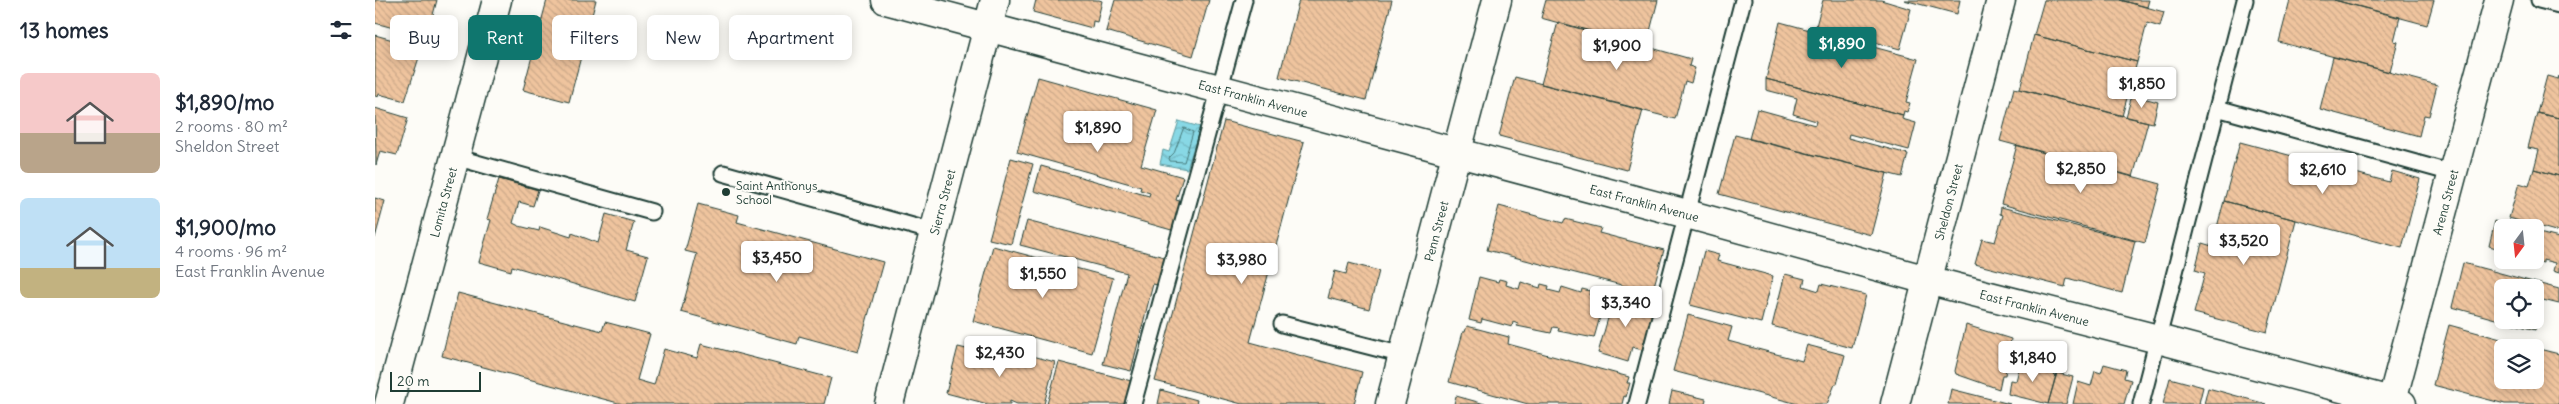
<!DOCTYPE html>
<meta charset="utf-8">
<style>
body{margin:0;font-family:Delius,sans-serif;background:#f2f2f3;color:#1f2937;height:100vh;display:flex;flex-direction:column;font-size:19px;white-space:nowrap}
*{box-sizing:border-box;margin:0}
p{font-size:16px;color:#747a83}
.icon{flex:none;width:28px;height:28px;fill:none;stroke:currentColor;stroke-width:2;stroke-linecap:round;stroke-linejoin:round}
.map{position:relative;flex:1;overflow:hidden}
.details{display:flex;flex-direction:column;background:#fff;width:375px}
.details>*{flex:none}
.hud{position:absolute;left:15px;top:15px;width:475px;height:45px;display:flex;gap:10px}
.needle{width:32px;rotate:195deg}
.fabs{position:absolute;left:2119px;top:219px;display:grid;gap:10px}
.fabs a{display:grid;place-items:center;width:50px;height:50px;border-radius:8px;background:#fff;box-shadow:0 2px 12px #0003;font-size:25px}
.scale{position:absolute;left:15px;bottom:12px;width:91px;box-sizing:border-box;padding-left:5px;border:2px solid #1f3d34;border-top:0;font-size:14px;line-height:18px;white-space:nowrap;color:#1f3d34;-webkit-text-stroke:4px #fdfcf7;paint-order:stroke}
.price{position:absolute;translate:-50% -42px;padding:0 11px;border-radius:5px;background:#fff;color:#222;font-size:16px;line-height:32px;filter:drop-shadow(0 1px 2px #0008)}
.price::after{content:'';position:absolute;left:50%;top:30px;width:15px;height:11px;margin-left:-8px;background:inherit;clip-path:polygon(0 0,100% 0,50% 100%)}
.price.current{background:#0f766e;color:#fff}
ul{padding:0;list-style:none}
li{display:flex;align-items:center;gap:15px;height:125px;padding:0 20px}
li span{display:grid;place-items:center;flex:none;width:140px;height:100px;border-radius:8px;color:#555}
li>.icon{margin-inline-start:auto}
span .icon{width:60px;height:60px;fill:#fffc;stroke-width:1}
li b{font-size:21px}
h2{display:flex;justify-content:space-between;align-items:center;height:60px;padding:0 20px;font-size:21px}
.tag{padding:0 18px;border-radius:8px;background:#fff;box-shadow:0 2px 12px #0003;font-size:18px;line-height:45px}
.tag.current{background:#0f766e;color:#fff}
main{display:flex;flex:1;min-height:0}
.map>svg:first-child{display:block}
.water{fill:url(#water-waves);stroke:#5e9a9e}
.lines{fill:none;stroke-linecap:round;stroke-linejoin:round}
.shore{stroke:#497b7b;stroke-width:1}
.building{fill:url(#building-back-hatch);stroke:#1f3d34;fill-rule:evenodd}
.service-casing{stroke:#1f3d34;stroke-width:19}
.minor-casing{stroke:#1f3d34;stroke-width:31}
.service{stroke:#fdfcf7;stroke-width:15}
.minor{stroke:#fdfcf7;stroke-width:28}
.poi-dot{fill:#1f3d34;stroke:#fdfcf7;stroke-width:2}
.labels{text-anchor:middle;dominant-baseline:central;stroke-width:4;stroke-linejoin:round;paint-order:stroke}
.street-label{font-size:12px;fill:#1f3d34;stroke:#fdfcf7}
.poi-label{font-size:12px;fill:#1f3d34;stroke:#fdfcf7;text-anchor:start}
</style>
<main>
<section class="details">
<h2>13 homes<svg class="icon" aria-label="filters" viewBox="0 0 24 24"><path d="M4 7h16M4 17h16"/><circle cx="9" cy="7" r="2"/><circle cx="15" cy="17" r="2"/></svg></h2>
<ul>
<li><span style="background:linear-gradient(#f6c9c9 60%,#b9a48a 0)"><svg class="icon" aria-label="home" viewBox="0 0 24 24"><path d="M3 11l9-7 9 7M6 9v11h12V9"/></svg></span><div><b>$1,890/mo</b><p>2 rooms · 80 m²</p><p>Sheldon Street</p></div></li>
<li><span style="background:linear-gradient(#bfe0f5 70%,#c2b280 0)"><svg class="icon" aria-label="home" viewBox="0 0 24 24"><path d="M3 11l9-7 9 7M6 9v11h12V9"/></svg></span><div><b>$1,900/mo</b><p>4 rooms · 96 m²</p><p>East Franklin Avenue</p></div></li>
</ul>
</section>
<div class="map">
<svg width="2184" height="404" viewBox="0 0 2184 404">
<defs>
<pattern id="water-waves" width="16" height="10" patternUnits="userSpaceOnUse" patternTransform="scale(1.25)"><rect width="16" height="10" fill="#88d8e5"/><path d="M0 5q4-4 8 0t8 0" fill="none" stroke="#75bac5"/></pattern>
<pattern id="building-back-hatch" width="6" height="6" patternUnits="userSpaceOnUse" patternTransform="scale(1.25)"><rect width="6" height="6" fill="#efc49e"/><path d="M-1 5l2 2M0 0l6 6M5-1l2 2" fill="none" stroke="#cca989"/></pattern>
</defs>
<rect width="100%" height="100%" fill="#fdfcf7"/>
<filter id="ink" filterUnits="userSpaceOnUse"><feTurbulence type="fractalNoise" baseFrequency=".02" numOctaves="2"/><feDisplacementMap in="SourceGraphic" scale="10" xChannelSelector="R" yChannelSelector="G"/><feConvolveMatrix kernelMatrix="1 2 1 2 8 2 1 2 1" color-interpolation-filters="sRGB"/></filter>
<g filter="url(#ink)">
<!-- water -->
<path class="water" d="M804,121L825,127L812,169L785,164L788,150L794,152Z"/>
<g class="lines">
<!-- shore -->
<path class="shore" d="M809,128L818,132L809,162L795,161L794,158L799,153Z"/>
</g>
<!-- building -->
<path class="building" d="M0,0H62L52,37L0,23Z
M172,0H221L194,102L148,90Z
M661,0H724L727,1L722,22L718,21L717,28L658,12Z
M740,0H834L818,56L731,31Z
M924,0H1017L991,100L904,77Z
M1171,0H1283L1271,47L1166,18Z
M1448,0H1506L1536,9L1525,49L1441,26Z
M1529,0H1585L1582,14Z
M1669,0H1745L1789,12L1785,27L1772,23L1762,62L1659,35Z
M1745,0H1774L1772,7Z
M1915,0H1959L2025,17L2019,41L2023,42L2015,72L1904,42Z
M1959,0H2059L2052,25Z
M1183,22L1316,59L1314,66L1320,68L1316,83L1310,81L1300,119L1166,84Z
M1405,22L1543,59L1531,102L1535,103L1532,112L1529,111L1528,115L1391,79Z
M0,35L47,48L30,101L4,94L3,97L0,96Z
M1659,35L1762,62L1747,116L1645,89Z
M1958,57L2062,85L2054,116L2049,115L2044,136L1945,109Z
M2172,76L2183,79L2184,76V118L2162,113Z
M663,77L782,110L766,165L808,177L801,200L808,202L800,231L659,191L666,166L774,196L775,193L765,190L766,187L642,152Z
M1140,77L1268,110L1252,170L1124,136Z
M1391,79L1528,115L1527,119L1541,123L1534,150L1474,134L1473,138L1533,154L1527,177L1374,139L1382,109L1440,125L1441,121L1418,114L1422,98L1391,90Z
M1639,88L1773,122L1758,177L1625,141Z
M1757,95L1783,102L1778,123L1751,117Z
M0,108L33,118L22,155L5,151L1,165Z
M2162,113L2184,118V176L2159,169L2164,150L2153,148Z
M849,121L929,142L875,342L987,372L979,404H867L780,381Z
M1360,135L1512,173L1496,235L1344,194Z
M1865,142L2014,182L2017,171L2045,179L2027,248L1849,201Z
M1642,145L1786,184L1770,243L1626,204Z
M636,158L658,164L636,244L614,239Z
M2159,169L2184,176V232L2134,218L2144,183L2154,186Z
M124,179L163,190L158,206L144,202L138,223L144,226L164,231L165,227L196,237L197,233L223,243L231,214L259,222L251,250L273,256L260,302L137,266L136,271L104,262L116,220L112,219Z
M0,198L10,201L0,238Z
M1849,201L1921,220L1892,332L1819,313L1830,273L1820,270L1827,243L1837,246Z
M323,204L364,215L362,222L508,262L483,352L424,336L422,344L306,312L322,254L310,251Z
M1124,206L1188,223L1190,219L1226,228L1224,233L1289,250L1277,293L1112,250Z
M1626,207L1760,241L1747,293L1692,278L1690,287L1600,264L1607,239L1620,242L1628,215L1625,214Z
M652,221L793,258L786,286L778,284L756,371L728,364L752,273L645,245Z
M2120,221L2145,228H2128V252L2124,251L2125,249L2114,246Z
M2160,232L2184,238V273L2178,271L2180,263L2168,260V263L2161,261Z
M618,246L738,278L717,353L598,321Z
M1329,251L1344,255L1342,261L1398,276L1386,323L1315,305Z
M974,263L1004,271L994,309L953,298L960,271L971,274Z
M2088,263L2184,289V304L2168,300L2160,330L2077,307ZM2128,288H2160V320H2128Z
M1410,274L1430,279L1428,286L1444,291L1446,284L1491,295L1477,348L1397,326Z
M1104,277L1123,282L1124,279L1132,281L1131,285L1144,289L1146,282L1165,288L1166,284L1174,286L1173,290L1185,293L1187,287L1206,293L1207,289L1215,291L1214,295L1230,299L1219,338L1183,331L1184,328L1178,327L1176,333L1142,326L1143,324L1138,322L1137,327L1107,319L1106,323L1094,320Z
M83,293L227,331L230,322L275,334L262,380L279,385L289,349L322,358L326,344L456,378L449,404H247L67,356Z
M1240,294L1280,306L1267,350L1257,347L1253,362L1223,353Z
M1313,315L1357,327L1353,341L1427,361L1432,345L1470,355L1462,384H1460L1452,404H1423L1298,371Z
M1591,325L1636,339L1630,375H1627L1624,389L1581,374L1580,371Z
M2074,325L2159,348H2128V380H2160V348L2184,354V404H2130L2058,385Z
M1092,326L1134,337L1133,344L1254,377L1252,383H1255L1251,397L1249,396L1247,404H1153L1074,382L1088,332H1090Z
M583,347L596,350L597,347L605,349L604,353L624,358L626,351L642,355L643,352L680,362L669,404H642L635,401V404H613L571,393Z
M1650,361L1679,369L1678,374L1681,375L1673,404L1633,394L1635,380L1641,381L1645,365L1649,366Z
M684,362L760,382L755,404H672Z
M1729,364L1751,370L1749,378L1756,380L1749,404H1698L1703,382L1716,386L1720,371L1726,373Z
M1682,373L1698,377L1691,404H1673Z
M1795,378L1828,387L1824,403L1826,404H1788Z
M1833,388L1891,404H1829Z
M1576,389L1635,404H1573Z
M786,390L822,400L821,404H783Z
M1297,391L1331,399L1330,404H1294Z
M1081,396L1110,404H1079Z"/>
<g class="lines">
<defs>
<path id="service" d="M2164,0L2184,5
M1842,108L2077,173
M80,157L277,212
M348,173L559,232
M907,324L1028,355
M758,404L869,0
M1262,404L1368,0
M1766,404L1870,0"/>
<g id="minor">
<path id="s1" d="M511,0L1312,214L1552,280L1783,339L2027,404"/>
<path id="s2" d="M14,404L122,0"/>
<path id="s3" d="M514,404L620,0"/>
<path id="s4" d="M1015,404L1122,0"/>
<path id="s5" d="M1520,404L1626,0"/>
<path id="s6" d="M2016,404L2124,0"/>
</g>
</defs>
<!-- service casing -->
<use href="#service" class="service-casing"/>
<!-- minor casing -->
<use href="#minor" class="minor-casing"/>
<!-- service -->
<use href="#service" class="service"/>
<!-- minor -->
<use href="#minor" class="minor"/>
</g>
</g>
<!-- markers -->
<circle class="poi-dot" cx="351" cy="192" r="5"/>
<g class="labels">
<!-- street labels -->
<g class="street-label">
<text stroke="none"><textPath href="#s1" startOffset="380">East Franklin Avenue</textPath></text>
<text stroke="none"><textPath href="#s2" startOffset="209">Lomita Street</textPath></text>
<text stroke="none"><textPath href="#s3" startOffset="209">Sierra Street</textPath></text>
<text stroke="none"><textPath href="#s1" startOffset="785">East Franklin Avenue</textPath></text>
<text stroke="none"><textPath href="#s5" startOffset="209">Sheldon Street</textPath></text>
<text stroke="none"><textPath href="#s6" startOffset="209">Arena Street</textPath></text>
<text stroke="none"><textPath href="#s4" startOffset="179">Penn Street</textPath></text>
<text stroke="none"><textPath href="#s1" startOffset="1189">East Franklin Avenue</textPath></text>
</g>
<!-- poi labels -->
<g class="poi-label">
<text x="361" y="185">Saint Anthonys<tspan x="361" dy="14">School</tspan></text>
</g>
</g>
</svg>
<div class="fabs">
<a><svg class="needle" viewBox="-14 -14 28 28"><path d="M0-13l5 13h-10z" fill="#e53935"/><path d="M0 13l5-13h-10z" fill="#747a83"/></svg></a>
<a><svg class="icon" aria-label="locate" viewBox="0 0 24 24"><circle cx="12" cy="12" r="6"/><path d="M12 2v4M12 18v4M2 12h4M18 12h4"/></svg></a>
<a><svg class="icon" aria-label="layers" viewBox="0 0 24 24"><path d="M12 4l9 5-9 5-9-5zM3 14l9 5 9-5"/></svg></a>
</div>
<div class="scale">20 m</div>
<b class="price current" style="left:1467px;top:69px">$1,890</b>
<b class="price" style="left:1242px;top:71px">$1,900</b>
<b class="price" style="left:1767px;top:109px">$1,850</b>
<b class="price" style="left:723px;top:153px">$1,890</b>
<b class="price" style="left:1706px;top:194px">$2,850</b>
<b class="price" style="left:1948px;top:195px">$2,610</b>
<b class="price" style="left:1869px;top:266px">$3,520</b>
<b class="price" style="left:402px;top:283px">$3,450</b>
<b class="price" style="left:867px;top:285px">$3,980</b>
<b class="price" style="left:668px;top:299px">$1,550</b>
<b class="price" style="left:1251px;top:328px">$3,340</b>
<b class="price" style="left:625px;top:378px">$2,430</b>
<b class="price" style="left:1658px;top:383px">$1,840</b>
<div class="hud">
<a class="tag">Buy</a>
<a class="tag current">Rent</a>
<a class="tag">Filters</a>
<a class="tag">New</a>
<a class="tag">Apartment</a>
</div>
</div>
</main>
